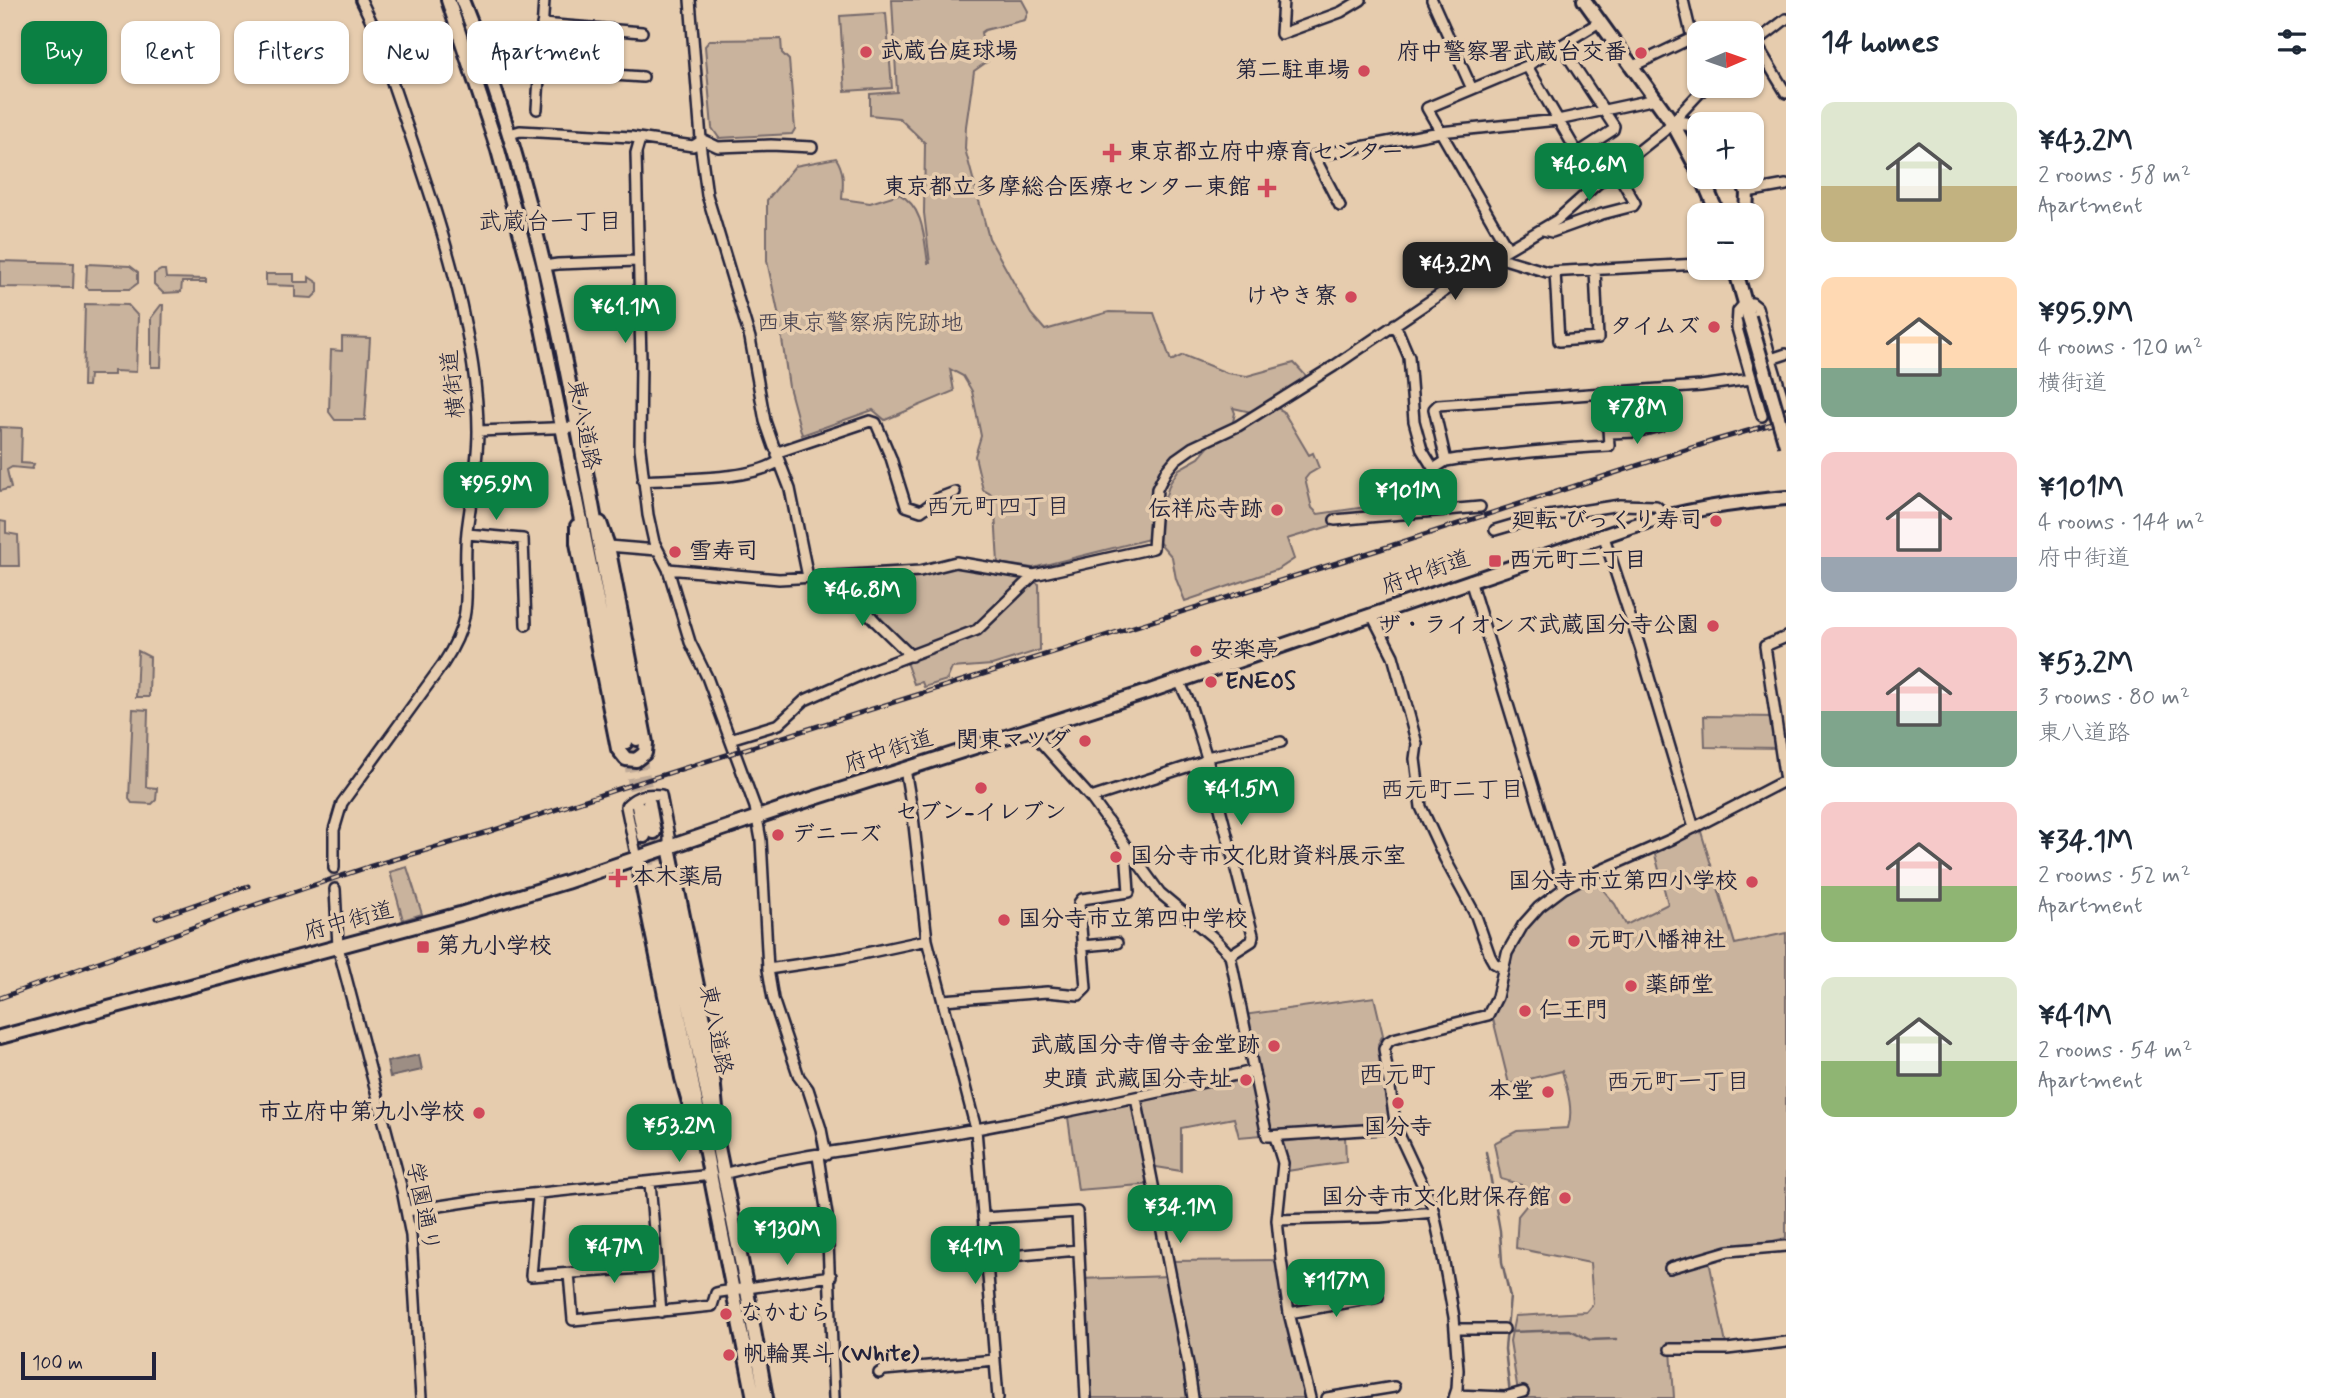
<!DOCTYPE html>
<meta charset="utf-8">
<style>
body{margin:0;font-family:Mynerve,"Klee One",sans-serif;background:#f6f6f7;color:#1f2937;height:100vh;display:flex;flex-direction:column;font-size:26px;white-space:nowrap}
*{box-sizing:border-box;margin:0}
p{font-size:23px;color:#747a83}
.icon{flex:none;width:38px;height:38px;fill:none;stroke:currentColor;stroke-width:2;stroke-linecap:round;stroke-linejoin:round}
.map{position:relative;flex:1;overflow:hidden}
.details{display:flex;flex-direction:column;background:#fff;width:560px}
.details>*{flex:none}
.top-card{position:absolute;left:21px;top:21px;width:665px;height:63px;display:flex;gap:14px}
.needle{width:46px;rotate:88deg}
.fabs{position:absolute;left:1687px;top:21px;display:grid;gap:14px}
.fabs a{display:grid;place-items:center;width:77px;height:77px;border-radius:14px;background:#fff;box-shadow:0 2px 5px #0004;font-size:35px}
.scale{position:absolute;left:21px;bottom:18px;width:135px;box-sizing:border-box;padding-left:7px;border:4px solid #22223b;border-top:0;font-size:19px;line-height:24px;white-space:nowrap;color:#22223b;-webkit-text-stroke:5px #e6ccae;paint-order:stroke}
.price{position:absolute;translate:-50% -60px;padding:0 16px;border-radius:14px;background:#0b8043;color:#fff;font-size:23px;line-height:46px;filter:drop-shadow(0 2px 4px #0008)}
.price::after{content:'';position:absolute;left:50%;top:42px;width:21px;height:16px;margin-left:-10px;background:inherit;clip-path:polygon(0 0,100% 0,50% 100%)}
.price.selected{background:#222;color:#fff}
ul{padding:0;list-style:none}
li{display:flex;align-items:center;gap:21px;height:175px;padding:0 35px}
li span{display:grid;place-items:center;flex:none;width:196px;height:140px;border-radius:14px;color:#555}
li>.icon{margin-inline-start:auto}
span .icon{width:84px;height:84px;fill:#fffc;stroke-width:1}
li b{font-size:30px}
h2{display:flex;justify-content:space-between;align-items:center;height:84px;padding:0 35px;font-size:30px}
.tag{padding:0 24px;border-radius:14px;background:#fff;box-shadow:0 2px 5px #0004;font-size:24px;line-height:63px}
.tag.selected{background:#0b8043;color:#fff}
main{display:flex;flex:1;min-height:0}
.map>svg:first-child{display:block}
.green{fill:#c9b39d;stroke:#766a6c;stroke-width:2}
.water{fill:#9d8e84;stroke:#6c6367;stroke-width:2}
.lines{fill:none;stroke-linecap:round;stroke-linejoin:round}
.stream{stroke:#6c6367;stroke-width:2.5}
.minor-tunnel{stroke:#bfaa97;stroke-width:9;stroke-dasharray:9 4.5;stroke-linecap:butt}
.major-tunnel{stroke:#bfaa97;stroke-width:12;stroke-dasharray:12 6;stroke-linecap:butt}
.minor-casing{stroke:#22223b;stroke-width:14}
.major-casing{stroke:#22223b;stroke-width:18}
.minor{stroke:#e6ccae;stroke-width:9}
.major{stroke:#e6ccae;stroke-width:12}
.rail-casing{stroke:#22223b;stroke-width:5}
.rail{stroke:#e6ccae;stroke-width:2.5;stroke-dasharray:8;stroke-linecap:butt}
.major-bridge-casing{stroke:#22223b;stroke-width:18;stroke-linecap:butt}
.major-bridge{stroke:#e6ccae;stroke-width:12}
.poi-dot{fill:#d1495b;stroke:#e6ccae;stroke-width:2.5}
.labels{text-anchor:middle;dominant-baseline:central;stroke-width:7;stroke-linejoin:round;paint-order:stroke}
.poi-label{font-size:23px;font-weight:bold;fill:#22223b;stroke:#e6ccae;text-anchor:start}
.park-label{font-size:23px;fill:#433f4f;stroke:#e6ccae}
.street-label{font-size:23px;fill:#22223b;stroke:#e6ccae}
.neighbourhood-label{font-size:24px;fill:#22223b;stroke:#e6ccae}
.quarter-label{font-size:26px;fill:#22223b;stroke:#e6ccae}
</style>
<main>
<div class="map">
<svg width="1786" height="1398" viewBox="0 0 1786 1398">
<rect width="100%" height="100%" fill="#e6ccae"/>
<filter id="ink" filterUnits="userSpaceOnUse"><feTurbulence type="fractalNoise" baseFrequency=".0143" numOctaves="2"/><feDisplacementMap in="SourceGraphic" scale="14" xChannelSelector="R" yChannelSelector="G"/><feConvolveMatrix kernelMatrix="1 2 1 2 8 2 1 2 1" color-interpolation-filters="sRGB"/></filter>
<g filter="url(#ink)">
<!-- green -->
<path class="green" d="M892,0H1022L1028,11L1025,20L985,30L981,33L988,61L974,71L966,126L965,149L989,238L1031,314L1045,330L1109,312L1154,313L1171,361L1183,355L1227,373L1247,376L1294,363L1308,378L1251,412L1233,408L1235,413L1232,426L1201,440L1153,488L1149,539L1033,568L998,563L994,496L983,490L975,456L981,436L972,391L963,376L950,369L954,391L885,420L873,410L802,435L789,387L778,312L767,261V200L795,166L836,158C845,172 843,184 842,199L870,203L899,194C924,207 924,238 928,263H930L924,213L925,143L899,118L870,115V94L897,92Z
M886,13L892,88L845,91L840,16Z
M781,39L782,53L789,60L795,129L792,134L719,138L712,128L705,46L710,40Z
M0,261L74,263L73,288L0,287Z
M87,264L130,266L138,272V283L130,289H89L86,287Z
M161,270H165L166,278L206,279V282H182L181,292L163,293L154,284V274Z
M266,274H294V282H309V277L318,283V292L312,298L295,297V286L266,285Z
M85,304L128,305L138,316L136,372L114,371V375H89L88,386H83Z
M161,305H163L161,367H151V318Z
M342,337L370,338L365,420H335L329,412L331,350L342,351Z
M1275,407L1283,411L1309,455L1313,453L1319,468L1309,474L1305,479L1312,508L1318,514L1386,504L1391,511L1342,517L1333,525L1287,539L1294,559L1279,569L1185,601L1176,579L1172,557L1157,540L1160,513L1170,483L1179,469L1199,458L1210,445Z
M0,427L22,428L21,463L34,464L32,469L12,467L7,470L11,488L0,491Z
M0,521L6,522V533L18,535L19,566H0Z
M956,566L1023,576L1039,584L1040,650L992,665L952,668L947,680L924,687L922,682L914,684L906,662L916,657L878,620L849,586V578L930,574Z
M138,651L150,657L149,697H136Z
M133,709L148,710L146,787L157,788L156,800L152,804L132,803L129,799Z
M1704,716L1775,717L1780,748L1705,747Z
M1699,825L1735,944L1786,933V1238L1708,1256L1727,1349H1671L1674,1398H1519L1510,1341L1515,1316L1586,1312L1593,1304L1590,1263L1516,1248L1518,1216L1530,1201L1525,1186L1501,1179L1494,1143L1517,1131L1568,1128C1574,1110 1567,1089 1562,1071L1509,1084L1491,1011L1503,968L1523,925L1564,888L1595,880L1615,904L1626,925L1668,904L1653,847Z
M407,867L422,914L403,920L390,872Z
M1374,997L1383,1035L1378,1044L1394,1113L1392,1124L1239,1137L1234,1118L1181,1128V1171L1150,1166L1153,1184L1078,1190L1067,1110L1253,1071L1243,1015Z
M1345,1135L1346,1162L1287,1171L1286,1158L1280,1142Z
M1281,1260L1310,1398H1086L1079,1279L1171,1276L1168,1261Z"/>
<!-- water -->
<path class="water" d="M419,1055L422,1070L390,1077L387,1062Z"/>
<g class="lines">
<!-- stream -->
<path class="stream" d="M1486,1152L1500,1231L1502,1262L1510,1297L1505,1349L1510,1394
M1507,1332L1570,1330L1590,1340L1616,1339"/>
<!-- minor-tunnel -->
<path class="minor-tunnel" d="M334,868L335,889"/>
<!-- major-tunnel -->
<path class="major-tunnel" d="M637,739L649,803
M626,742L638,806
M654,832L663,876
M644,836L652,878"/>
<defs>
<path id="minor" d="M690,0L701,139
M1283,0L1281,34L1341,12L1361,0
M1432,0L1472,89
M542,24L642,32
M1692,38L1699,51
M1755,42L1786,93
M1752,45L1786,19
M1561,46L1614,126L1613,130L1578,153
M1527,66L1596,185
M1631,67L1692,38L1683,0
M539,70L643,77
M537,109L544,0
M510,134L520,131L631,137L693,146L701,141
M640,139L636,153L641,361L640,448L648,515L654,542L668,569L690,642L707,677L755,807L761,840L768,969L773,999L799,1077L808,1089L821,1129L826,1155
M701,139L718,147L771,145L812,147
M700,143L707,195L750,338L765,421L774,447L778,452L777,455L790,489L808,577
M1747,192L1786,185
M1340,206L1314,156L1440,132L1558,120L1656,99
M1543,230L1552,232L1602,214L1633,206L1635,203L1616,170
M1508,249L1427,108L1527,66L1598,23
M1498,255L1504,259L1547,272L1699,264
M544,266L558,264L637,261
M1555,272L1559,341L1598,338L1595,269
M1395,324L1409,357L1414,421L1422,450L1438,476L1439,491L1435,511
M1771,359L1784,402
M1762,416L1737,328L1738,311L1745,303H1752L1757,307L1771,359L1786,354
M478,431L577,427
M1609,433L1636,432L1660,426
M778,452L870,421L876,423L891,458L906,506L921,511L939,498L955,492
M1446,461L1434,409L1438,405L1701,386L1751,379
M1435,468L1446,461L1458,459C1508,455 1558,448 1609,446L1606,393
M643,481C679,478 751,481 779,461
M1335,520L1480,507
M1495,530L1536,518L1620,505L1656,506L1667,516
M467,534L523,539L526,625
M1603,534L1640,647L1694,828
M608,546L657,550
M668,569L779,579L920,571L956,562L1034,575L1153,548L1157,489L1166,471L1176,459L1193,447L1238,426L1334,366L1498,255L1557,220L1596,185L1664,131L1706,86
M835,576L877,623L911,656
M1470,580L1564,888
M1372,615L1393,656L1417,744L1415,759L1421,807L1445,859L1476,916L1490,956L1494,963L1503,968
M1179,681L1190,704L1207,758L1253,935L1252,941L1230,955
M1030,730L1091,798L1160,893L1214,938L1230,955L1267,1136L1396,1128
M730,739L779,724L805,700L877,668L977,630L1034,575
M905,769L913,816L927,940L976,1129L998,1398
M1785,781L1765,646L1786,637
M1091,798L1202,762L1211,756L1281,742
M637,859L626,806C635,796 647,793 661,795L669,836V847
M334,868V830L342,803L443,664C479,609 461,589 467,531C471,498 478,464 478,431C478,387 470,346 461,304C439,209 403,118 373,25L361,0
M335,889L338,947L402,1190L411,1236L421,1398
M1082,946L1117,943
M768,969L843,958L927,940
M943,1000L1047,992L1079,995L1086,988L1079,903L1082,899L1129,892L1126,849
M1136,1098L1188,1364L1193,1398
M1275,1137L1283,1163L1277,1220L1281,1260L1289,1313L1310,1398
M818,1156L827,1215L834,1398
M723,1174C806,1152 892,1145 976,1129C1069,1112 1161,1092 1253,1071
M650,1183L661,1312
M538,1193L531,1276L656,1267
M407,1211L492,1198L712,1175
M983,1218L1077,1212L1086,1398
M1277,1220L1380,1217L1434,1212
M987,1258L1078,1250
M1670,1268L1728,1251L1786,1246
M569,1274L573,1320L712,1306L716,1293L720,1292L831,1276
M1289,1313L1378,1297
M1455,1329H1504
M1670,1349H1727L1786,1342
M879,1373L884,1370L995,1360
M1455,1395L1505,1397L1523,1392
M1327,1398L1394,1387
M1454,1398L1457,1389L1458,1370L1454,1317L1440,1241L1432,1205L1396,1128L1384,1049L1388,1042L1393,1039L1488,1015L1497,997L1507,953L1523,925L1539,907L1564,888L1579,880L1672,839L1786,780"/>
<path id="major" d="M448,0L498,150L530,269L626,742
M462,0C558,236 584,492 637,739
M1584,0L1672,122L1699,172
M1672,122L1689,124L1699,134
M1702,177L1718,215
M1741,177L1747,192L1746,215
M1735,268L1749,317
M577,526V543L618,749L626,759L636,760L645,753L646,743L608,546L600,523
M649,803L654,832
M638,806L644,836
M669,847L711,1055L716,1109
M637,859L682,1078L692,1113
M663,876L745,1280L766,1398
M652,878L754,1398
M0,1037L460,914L566,882L796,804L1150,691L1632,526C1686,510 1730,503 1786,498"/>
</defs>
<!-- minor casing -->
<use href="#minor" class="minor-casing"/>
<!-- major casing -->
<use href="#major" class="major-casing"/>
<!-- minor -->
<use href="#minor" class="minor"/>
<!-- major -->
<use href="#major" class="major"/>
<defs>
<path id="rail" d="M156,918L248,886
M0,998L246,908L368,867L488,832L618,789L1381,549L1716,440L1786,420"/>
</defs>
<!-- rail casing -->
<use href="#rail" class="rail-casing"/>
<!-- rail -->
<use href="#rail" class="rail"/>
<defs>
<path id="major-bridge" d="M1749,317L1786,445"/>
</defs>
<!-- major-bridge casing -->
<use href="#major-bridge" class="major-bridge-casing"/>
<!-- major-bridge -->
<use href="#major-bridge" class="major-bridge"/>
</g>
</g>
<!-- markers -->
<g class="poi-dot">
<circle cx="866" cy="52" r="7"/>
<circle cx="1641" cy="53" r="7"/>
<circle cx="1364" cy="71" r="7"/>
<path d="M1108.5 142.5h7v7h7v7h-7v7h-7v-7h-7v-7h7z"/>
<path d="M1263.5 177.5h7v7h7v7h-7v7h-7v-7h-7v-7h7z"/>
<circle cx="1351" cy="297" r="7"/>
<circle cx="1714" cy="327" r="7"/>
<circle cx="1277" cy="510" r="7"/>
<circle cx="1716" cy="521" r="7"/>
<circle cx="675" cy="552" r="7"/>
<rect x="1488" y="554" width="14" height="14" rx="3.5"/>
<circle cx="1713" cy="626" r="7"/>
<circle cx="1196" cy="651" r="7"/>
<circle cx="1211" cy="682" r="7"/>
<circle cx="1085" cy="741" r="7"/>
<circle cx="981" cy="788" r="7"/>
<circle cx="778" cy="835" r="7"/>
<circle cx="1116" cy="857" r="7"/>
<path d="M614.5 867.5h7v7h7v7h-7v7h-7v-7h-7v-7h7z"/>
<circle cx="1752" cy="882" r="7"/>
<circle cx="1004" cy="920" r="7"/>
<circle cx="1574" cy="941" r="7"/>
<rect x="416" y="940" width="14" height="14" rx="3.5"/>
<circle cx="1631" cy="986" r="7"/>
<circle cx="1525" cy="1011" r="7"/>
<circle cx="1274" cy="1046" r="7"/>
<circle cx="1246" cy="1080" r="7"/>
<circle cx="1548" cy="1092" r="7"/>
<circle cx="1398" cy="1103" r="7"/>
<circle cx="479" cy="1113" r="7"/>
<circle cx="1565" cy="1198" r="7"/>
<circle cx="726" cy="1314" r="7"/>
<circle cx="729" cy="1355" r="7"/>
</g>
<g class="labels">
<!-- poi labels -->
<g class="poi-label">
<text x="880" y="52">武蔵台庭球場</text>
<text x="1627" y="53" text-anchor="end">府中警察署武蔵台交番</text>
<text x="1350" y="71" text-anchor="end">第二駐車場</text>
<text x="1128" y="153">東京都立府中療育センター</text>
<text x="1251" y="188" text-anchor="end">東京都立多摩総合医療センター東館</text>
<text x="1337" y="297" text-anchor="end">けやき寮</text>
<text x="1700" y="327" text-anchor="end">タイムズ</text>
<text x="1263" y="510" text-anchor="end">伝祥応寺跡</text>
<text x="1702" y="521" text-anchor="end">廻転 びっくり寿司</text>
<text x="689" y="552">雪寿司</text>
<text x="1509" y="561">西元町二丁目</text>
<text x="1699" y="626" text-anchor="end">ザ・ライオンズ武蔵国分寺公園</text>
<text x="1210" y="651">安楽亭</text>
<text x="1225" y="682">ENEOS</text>
<text x="1071" y="741" text-anchor="end">関東マツダ</text>
<text x="981" y="813" text-anchor="middle">セブン-イレブン</text>
<text x="792" y="835">デニーズ</text>
<text x="1130" y="857">国分寺市文化財資料展示室</text>
<text x="632" y="878">本木薬局</text>
<text x="1738" y="882" text-anchor="end">国分寺市立第四小学校</text>
<text x="1018" y="920">国分寺市立第四中学校</text>
<text x="1588" y="941">元町八幡神社</text>
<text x="437" y="947">第九小学校</text>
<text x="1645" y="986">薬師堂</text>
<text x="1539" y="1011">仁王門</text>
<text x="1260" y="1046" text-anchor="end">武蔵国分寺僧寺金堂跡</text>
<text x="1232" y="1080" text-anchor="end">史蹟 武藏国分寺址</text>
<text x="1534" y="1092" text-anchor="end">本堂</text>
<text x="465" y="1113" text-anchor="end">市立府中第九小学校</text>
<text x="1398" y="1128" text-anchor="middle">国分寺</text>
<text x="1551" y="1198" text-anchor="end">国分寺市文化財保存館</text>
<text x="740" y="1314">なかむら</text>
<text x="743" y="1355">帆輪異斗 (White)</text>
</g>
<!-- park labels -->
<g class="park-label">
<text x="860" y="324">西東京警察病院跡地</text>
</g>
<!-- street labels -->
<g class="street-label">
<text transform="translate(454 384) rotate(-96)">横街道</text>
<text transform="translate(583 425) rotate(79)">東八道路</text>
<text transform="translate(1426 573) rotate(-19)">府中街道</text>
<text transform="translate(889 752) rotate(-18)">府中街道</text>
<text transform="translate(349 922) rotate(-15)">府中街道</text>
<text transform="translate(715 1030) rotate(79)">東八道路</text>
<text transform="translate(422 1207) rotate(79)">学園通り</text>
</g>
<!-- neighbourhood labels -->
<g class="neighbourhood-label">
<text x="550" y="222">武蔵台一丁目</text>
<text x="998" y="507">西元町四丁目</text>
<text x="1452" y="790">西元町二丁目</text>
<text x="1678" y="1082">西元町一丁目</text>
</g>
<!-- quarter labels -->
<g class="quarter-label">
<text x="1397" y="1076">西元町</text>
</g>
</g>
</svg>
<div class="fabs">
<a><svg class="needle" viewBox="-14 -14 28 28"><path d="M0-13l5 13h-10z" fill="#e53935"/><path d="M0 13l5-13h-10z" fill="#747a83"/></svg></a>
<a>+</a>
<a>−</a>
</div>
<div class="scale">100 m</div>
<b class="price" style="left:1589px;top:203px">¥40.6M</b>
<b class="price selected" style="left:1455px;top:302px">¥43.2M</b>
<b class="price" style="left:625px;top:345px">¥61.1M</b>
<b class="price" style="left:1637px;top:446px">¥78M</b>
<b class="price" style="left:496px;top:522px">¥95.9M</b>
<b class="price" style="left:1408px;top:529px">¥101M</b>
<b class="price" style="left:862px;top:628px">¥46.8M</b>
<b class="price" style="left:1241px;top:827px">¥41.5M</b>
<b class="price" style="left:679px;top:1164px">¥53.2M</b>
<b class="price" style="left:1180px;top:1245px">¥34.1M</b>
<b class="price" style="left:787px;top:1267px">¥130M</b>
<b class="price" style="left:614px;top:1285px">¥47M</b>
<b class="price" style="left:975px;top:1286px">¥41M</b>
<b class="price" style="left:1336px;top:1319px">¥117M</b>
<div class="top-card">
<a class="tag selected">Buy</a>
<a class="tag">Rent</a>
<a class="tag">Filters</a>
<a class="tag">New</a>
<a class="tag">Apartment</a>
</div>
</div>
<section class="details">
<h2>14 homes<svg class="icon" aria-label="filters" viewBox="0 0 24 24"><path d="M4 7h16M4 17h16"/><circle cx="9" cy="7" r="2"/><circle cx="15" cy="17" r="2"/></svg></h2>
<ul>
<li><span style="background:linear-gradient(#dfe7d0 60%,#c2b280 0)"><svg class="icon" aria-label="home" viewBox="0 0 24 24"><path d="M3 11l9-7 9 7M6 9v11h12V9"/></svg></span><div><b>¥43.2M</b><p>2 rooms · 58 m²</p><p>Apartment</p></div></li>
<li><span style="background:linear-gradient(#ffd9b3 65%,#7fa58c 0)"><svg class="icon" aria-label="home" viewBox="0 0 24 24"><path d="M3 11l9-7 9 7M6 9v11h12V9"/></svg></span><div><b>¥95.9M</b><p>4 rooms · 120 m²</p><p>横街道</p></div></li>
<li><span style="background:linear-gradient(#f6c9c9 75%,#9aa5b1 0)"><svg class="icon" aria-label="home" viewBox="0 0 24 24"><path d="M3 11l9-7 9 7M6 9v11h12V9"/></svg></span><div><b>¥101M</b><p>4 rooms · 144 m²</p><p>府中街道</p></div></li>
<li><span style="background:linear-gradient(#f6c9c9 60%,#7fa58c 0)"><svg class="icon" aria-label="home" viewBox="0 0 24 24"><path d="M3 11l9-7 9 7M6 9v11h12V9"/></svg></span><div><b>¥53.2M</b><p>3 rooms · 80 m²</p><p>東八道路</p></div></li>
<li><span style="background:linear-gradient(#f6c9c9 60%,#8fb573 0)"><svg class="icon" aria-label="home" viewBox="0 0 24 24"><path d="M3 11l9-7 9 7M6 9v11h12V9"/></svg></span><div><b>¥34.1M</b><p>2 rooms · 52 m²</p><p>Apartment</p></div></li>
<li><span style="background:linear-gradient(#dfe7d0 60%,#8fb573 0)"><svg class="icon" aria-label="home" viewBox="0 0 24 24"><path d="M3 11l9-7 9 7M6 9v11h12V9"/></svg></span><div><b>¥41M</b><p>2 rooms · 54 m²</p><p>Apartment</p></div></li>
</ul>
</section>
</main>
